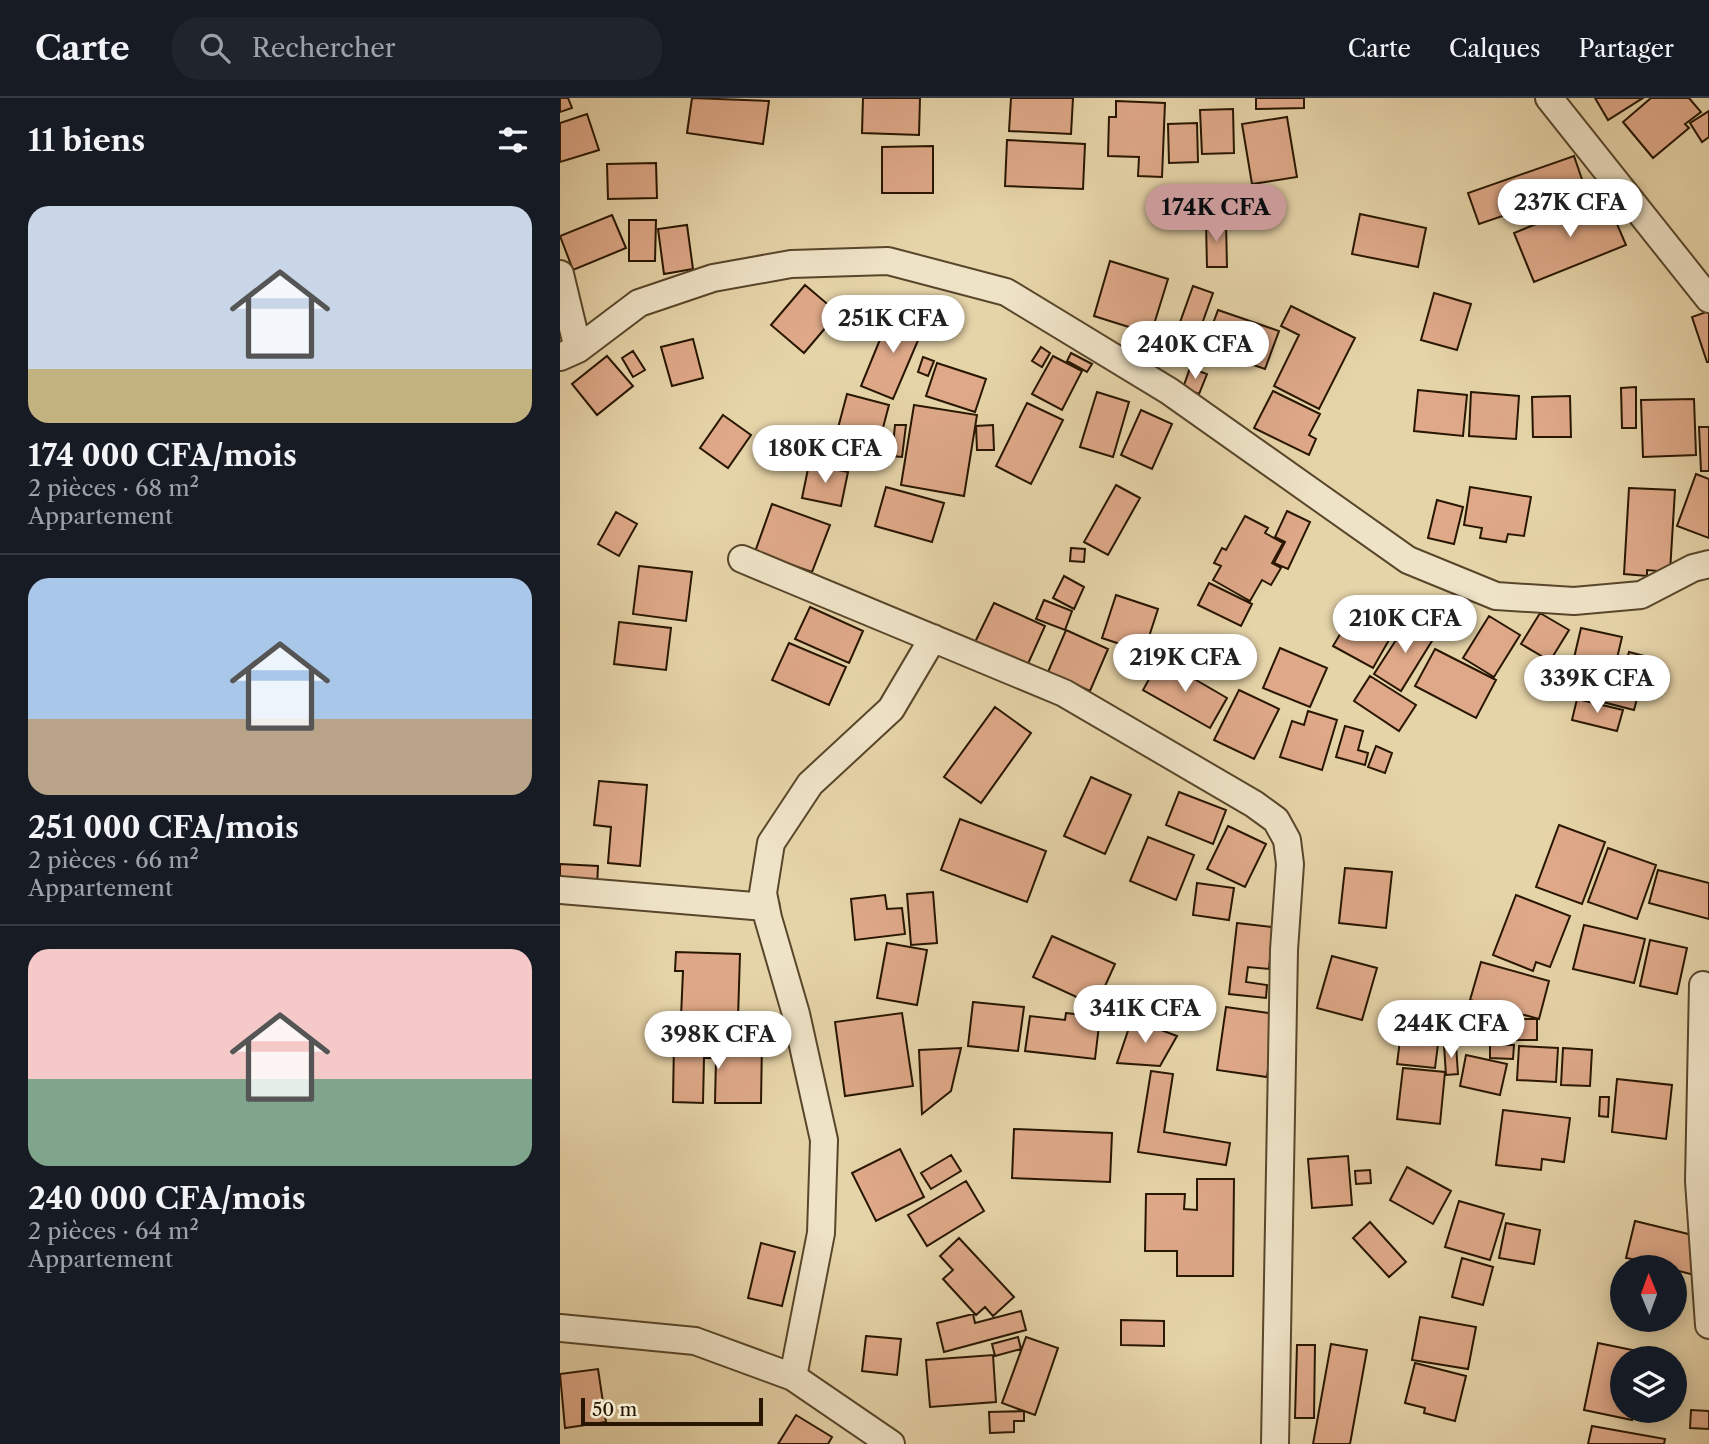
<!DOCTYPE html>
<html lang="fr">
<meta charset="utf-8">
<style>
body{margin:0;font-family:"Libre Caslon Text",serif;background:#20242c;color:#f1f3f6;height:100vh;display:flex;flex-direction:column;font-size:26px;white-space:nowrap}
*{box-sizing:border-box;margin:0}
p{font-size:23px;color:#9ea1a6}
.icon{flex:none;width:38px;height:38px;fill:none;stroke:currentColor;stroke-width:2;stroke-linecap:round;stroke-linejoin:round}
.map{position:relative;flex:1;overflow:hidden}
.panel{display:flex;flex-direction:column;background:#171b24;width:560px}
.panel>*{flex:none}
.needle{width:46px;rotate:359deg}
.fabs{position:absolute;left:1050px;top:1157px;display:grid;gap:14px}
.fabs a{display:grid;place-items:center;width:77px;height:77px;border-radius:50%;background:#171b24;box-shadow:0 4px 18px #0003;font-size:35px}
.scale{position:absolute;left:21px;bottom:18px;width:182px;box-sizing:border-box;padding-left:7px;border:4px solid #281600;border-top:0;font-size:19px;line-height:24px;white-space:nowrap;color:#281600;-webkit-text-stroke:5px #efe3c7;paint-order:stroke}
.price{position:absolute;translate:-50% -60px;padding:0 16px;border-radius:24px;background:#fff;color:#222;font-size:23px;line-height:46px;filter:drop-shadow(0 2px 4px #0008)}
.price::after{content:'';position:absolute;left:50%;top:42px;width:21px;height:16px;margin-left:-10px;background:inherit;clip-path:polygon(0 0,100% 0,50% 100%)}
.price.on{background:#c59692;color:#111}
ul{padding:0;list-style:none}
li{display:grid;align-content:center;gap:14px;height:371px;padding:0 28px}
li+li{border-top:2px solid #363941}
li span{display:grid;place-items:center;height:217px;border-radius:21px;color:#555}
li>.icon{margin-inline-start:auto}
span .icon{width:126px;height:126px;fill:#fffc;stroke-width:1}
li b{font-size:30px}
h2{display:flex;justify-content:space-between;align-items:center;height:84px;padding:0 28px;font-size:30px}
header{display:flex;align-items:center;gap:42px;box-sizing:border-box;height:98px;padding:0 35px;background:#171b24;border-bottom:2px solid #363941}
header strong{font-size:33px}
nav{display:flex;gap:38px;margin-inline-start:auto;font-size:24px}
.search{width:490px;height:63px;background:#20242c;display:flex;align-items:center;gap:18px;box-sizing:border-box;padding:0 24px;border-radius:28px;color:#9ea1a6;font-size:26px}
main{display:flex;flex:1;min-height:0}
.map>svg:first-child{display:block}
.building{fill:#dfa989;stroke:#281600;stroke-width:2}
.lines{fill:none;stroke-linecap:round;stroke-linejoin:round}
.minor-casing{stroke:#58462a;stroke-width:30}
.minor{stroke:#efe3c7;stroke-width:26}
</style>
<header>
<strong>Carte</strong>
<div class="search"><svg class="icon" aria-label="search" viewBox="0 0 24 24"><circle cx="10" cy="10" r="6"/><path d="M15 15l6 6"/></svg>Rechercher</div>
<nav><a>Carte</a><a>Calques</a><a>Partager</a></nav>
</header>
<main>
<section class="panel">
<h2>11 biens<svg class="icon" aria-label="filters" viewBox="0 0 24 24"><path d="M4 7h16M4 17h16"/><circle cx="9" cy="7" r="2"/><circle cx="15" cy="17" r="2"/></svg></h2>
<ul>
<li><span style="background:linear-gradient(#c9d6e8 75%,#c2b280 0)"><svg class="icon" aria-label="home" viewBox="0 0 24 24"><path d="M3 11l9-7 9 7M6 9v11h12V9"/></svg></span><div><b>174 000 CFA/mois</b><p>2 pièces · 68 m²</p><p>Appartement</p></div></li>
<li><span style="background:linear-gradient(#a9c7e8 65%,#b9a48a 0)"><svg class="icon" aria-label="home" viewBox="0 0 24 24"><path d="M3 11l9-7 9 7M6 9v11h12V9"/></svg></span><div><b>251 000 CFA/mois</b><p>2 pièces · 66 m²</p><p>Appartement</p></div></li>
<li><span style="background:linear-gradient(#f6c9c9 60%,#7fa58c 0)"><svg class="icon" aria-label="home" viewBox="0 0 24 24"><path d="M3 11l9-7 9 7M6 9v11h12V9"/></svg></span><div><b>240 000 CFA/mois</b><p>2 pièces · 64 m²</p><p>Appartement</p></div></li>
</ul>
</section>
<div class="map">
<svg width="1149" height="1346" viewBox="0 0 1149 1346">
<rect width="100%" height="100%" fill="#e6d4a9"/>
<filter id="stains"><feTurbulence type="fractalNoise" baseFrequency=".00286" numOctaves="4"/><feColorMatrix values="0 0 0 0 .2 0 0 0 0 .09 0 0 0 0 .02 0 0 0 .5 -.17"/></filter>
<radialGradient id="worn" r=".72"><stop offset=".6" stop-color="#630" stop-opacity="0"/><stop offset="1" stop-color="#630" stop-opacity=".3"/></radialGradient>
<!-- building -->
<path class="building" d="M0,0H8L12,10L0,14Z
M132,0L209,3L203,46L127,35Z
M303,0H360L359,37L302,35Z
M451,0H513L511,36L449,33Z
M696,0H744V10L696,11Z
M1035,0H1083L1048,22Z
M1091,0H1129L1141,14L1125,26L1129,30L1093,60L1063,24Z
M556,3L605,5L602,79L578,78L579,59L548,58L549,19H556Z
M673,11L674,55L642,56L640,12Z
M1149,13V39L1142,44L1130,25Z
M27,16L39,52L0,64V25Z
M727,19L737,79L692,86L682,26Z
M637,25L638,64L609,65L608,26Z
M447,42L525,46L523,91L445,88Z
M373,48V95H322V49Z
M1014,58L1025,90L919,126L908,95Z
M96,65L97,100L48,101L47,66Z
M1045,98L1066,147L974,184L954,135Z
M800,116L866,130L858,169L792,156Z
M52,117L66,150L13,172L0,138Z
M69,122H96L95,163H69Z
M646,124H666L667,169H647Z
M127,127L133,171L104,176L98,131Z
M550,163L608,181L591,236L534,218Z
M245,187L278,215L244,255L211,227Z
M633,188L653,195L638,237L618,230Z
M874,195L911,206L897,252L861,242Z
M731,208L795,240L759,311L714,288L739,237L721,228Z
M332,212L365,226L333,301L301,288Z
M658,212L719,233L705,271L644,250Z
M1149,213V264H1147L1132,219Z
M614,233L635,241L628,261L607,253Z
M133,241L143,280L112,288L101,249Z
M481,249L490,255L482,269L472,263Z
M73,253L85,272L73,279L62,260Z
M511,255L532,266L527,274L507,263Z
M47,258L73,288L37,317L12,286Z
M493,258L522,273L502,312L472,296Z
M363,259L374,263L368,278L358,274Z
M377,265L426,281L415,314L366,298Z
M630,270L647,276L639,296L623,290Z
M1076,289V330H1062L1061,290Z
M858,292L907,297L903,338L854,333Z
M713,293L760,316L749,337L756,341L749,357L694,330Z
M537,294L569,304L553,359L520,349Z
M911,294L959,298L956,341L909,338Z
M287,296L329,307L316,356L274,345Z
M1010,298L1011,339H973L972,299Z
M1134,301L1136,357L1083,359L1081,302Z
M467,305L503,322L471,386L436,368Z
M354,307L417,317L404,398L341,387Z
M581,312L612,326L592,371L561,357Z
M163,317L191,337L168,370L140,350Z
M335,327H346L342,359L332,358Z
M433,327L434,352H417L416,328Z
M1139,329H1149V373H1141Z
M249,366L288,374L281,408L242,400Z
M1136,376L1149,381V440L1117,428Z
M556,387L580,400L548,457L524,444Z
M326,389L384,405L372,444L315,428Z
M910,389L971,399L964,438L948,436L946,444L920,440L922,430L904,427Z
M1069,390L1115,392L1110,474L1087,472V478L1064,476Z
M877,402L903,409L894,446L868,440Z
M212,406L270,427L252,474L195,454Z
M727,413L750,424L728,471L714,465L725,444L715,439Z
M56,414L77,426L59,458L38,446Z
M685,418L708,430L705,435L723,445L712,465L721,470L711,487L702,482L690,503L653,482L661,468L654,465L662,450L666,452Z
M511,450L525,451L524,464L510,463Z
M79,468L132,474L126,523L73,516Z
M504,478L524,489L514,511L493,500Z
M649,485L692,506L681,528L638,507Z
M556,497L598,511L584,554L542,540Z
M484,502L512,513L505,532L476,521Z
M434,505L485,528L467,568L415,544Z
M798,506L837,528L813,570L773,548Z
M250,509L303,533L289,565L235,541Z
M980,515L1009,532L990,563L961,546Z
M929,518L960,537L934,579L903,560Z
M849,522L875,538L841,593L814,576Z
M59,524L111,530L106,572L54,566Z
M1021,530L1062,539L1051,586L1010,577Z
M506,532L548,551L530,593L488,574Z
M229,545L286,569L269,607L212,582Z
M720,550L767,570L750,609L703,590Z
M875,551L936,582L916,620L855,588Z
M1069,554L1088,559L1074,612L1019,598L1023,584L1058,593Z
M600,561L667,600L650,630L583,592Z
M810,578L856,607L839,633L794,603Z
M679,592L719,611L694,661L654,642Z
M1017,601L1063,612L1057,633L1012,622Z
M435,609L471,635L421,705L384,679Z
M748,613L777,622L762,672L720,659L732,623L744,627Z
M785,628L803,633L798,652L808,655L805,667L776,659Z
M816,648L832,655L825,675L808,669Z
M531,679L571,697L545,756L504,738Z
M39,683L87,687L80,768L48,765L51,729L34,727Z
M619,694L666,712L653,746L606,727Z
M400,721L486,753L467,804L381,772Z
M999,727L1045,744L1022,806L976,789Z
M668,728L706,746L685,789L647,771Z
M588,739L634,757L616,802L570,783Z
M1048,750L1096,767L1077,821L1028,804Z
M0,766L38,768L37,789L0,787Z
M785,770L832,774L826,830L779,825Z
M1098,772L1149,785V821L1089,805Z
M637,785L674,790L669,822L633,817Z
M373,794L377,845L351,847L347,796Z
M325,797L327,811L342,810L345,836L295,842L291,801Z
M956,797L1010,818L990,869L976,864L973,873L933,857Z
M677,825L713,829L709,871L688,869L686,884L707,887L706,900L669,896Z
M1024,827L1085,841L1074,885L1013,871Z
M492,838L555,866L536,908L473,879Z
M1090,842L1127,850L1117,896L1080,888Z
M327,845L367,852L357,907L317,900Z
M116,854L180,856L178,920L121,919L123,873H115Z
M772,858L817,870L802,922L757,910Z
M921,864L989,883L979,921L910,902Z
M413,904L464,909L458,953L408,948Z
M666,909L716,916L707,979L657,972Z
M342,915L353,988L285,998L275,924Z
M506,915L540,919L535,961L465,953L470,918L505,922Z
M913,917H958V921H977V942H913Z
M572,921L617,938L600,968L557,965Z
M841,934L879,938L875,970L837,966Z
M114,942L202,943L201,1005H155L156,960H144L143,1005L113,1004Z
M884,947H896L898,976L886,977Z
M930,947H954L953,961L930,960Z
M959,948L998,950L996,984L957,982Z
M401,950L391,993L362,1016L359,952Z
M1003,950L1032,952L1030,988L1001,987Z
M906,957L947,966L940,997L900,988Z
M843,970L885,974L880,1026L837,1021Z
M591,973L613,976L604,1034L670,1045L666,1067L578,1054Z
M1057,981L1112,987L1106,1041L1052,1034Z
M1040,999H1049L1048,1019L1039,1018Z
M943,1012L1010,1020L1004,1064L982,1061L981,1072L936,1067Z
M454,1031L552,1035L550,1084L452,1080Z
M340,1051L364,1099L316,1123L292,1075Z
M391,1057L401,1073L371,1091L361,1075Z
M788,1058L792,1107L752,1110L748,1061Z
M847,1069L891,1093L873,1126L830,1102Z
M810,1072L811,1085L796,1086L795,1073Z
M637,1081H674L673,1178H617V1153H585L586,1096H625L624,1111L637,1112Z
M406,1083L424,1113L367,1148L348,1117Z
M899,1103L944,1116L930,1162L885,1149Z
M1075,1123L1149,1141L1142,1179L1115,1172V1169L1066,1160Z
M810,1124L846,1164L829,1179L793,1140Z
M946,1125L980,1132L974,1166L939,1160Z
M399,1140L454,1199L433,1218L425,1209L416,1217L383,1181L393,1172L380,1158Z
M201,1145L235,1154L222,1208L188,1200Z
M902,1160L933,1169L923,1207L892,1199Z
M461,1213L466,1232L384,1254L377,1225L413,1216L415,1225Z
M860,1219L916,1229L908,1271L852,1262Z
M561,1222L604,1223V1248L561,1247Z
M306,1238L341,1241L337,1277L302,1273Z
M458,1239L461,1251L435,1258L432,1246Z
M466,1239L498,1250L475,1317L442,1305Z
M1038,1245L1087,1255L1086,1260H1062V1312H1074L1072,1322L1024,1312Z
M771,1246L807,1252L790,1346H753Z
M737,1247H755L754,1320H735Z
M433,1257L436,1304L370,1309L366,1262Z
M855,1265L906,1278L895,1323L864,1315L865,1310L845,1305Z
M38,1271L46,1324L5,1330L0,1276Z
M1131,1312L1149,1313V1331L1130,1330Z
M464,1313V1323H454V1334L430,1335L429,1314Z
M236,1317L272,1339L268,1346H218Z
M1032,1328L1105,1341L1104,1346H1028Z"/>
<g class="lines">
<defs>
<path id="minor" d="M989,0L1149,201
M0,176L18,251
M0,259L18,251L79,205L153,180L231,166L328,163L446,194L609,293L848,462L936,498L1014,503L1081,497L1133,470L1149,466
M182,461L504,595L694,706L716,722L727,742L730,766L724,852L715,1346
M0,792L206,809
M1143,887L1139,1083L1149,1227
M0,1230L135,1243L233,1279L331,1346
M233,1279L261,1135L264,1042L236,916L208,820L203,795L211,745L250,686L331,611L373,540"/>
</defs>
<!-- minor casing -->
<use href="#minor" class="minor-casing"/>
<!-- minor -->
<use href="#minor" class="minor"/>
</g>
<rect width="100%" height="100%" filter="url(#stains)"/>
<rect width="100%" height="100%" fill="url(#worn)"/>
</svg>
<div class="fabs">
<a><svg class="needle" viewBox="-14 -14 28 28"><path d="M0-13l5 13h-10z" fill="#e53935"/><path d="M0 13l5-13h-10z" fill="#9ea1a6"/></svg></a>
<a><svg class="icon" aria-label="layers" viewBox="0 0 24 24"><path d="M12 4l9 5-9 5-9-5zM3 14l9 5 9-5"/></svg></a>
</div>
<div class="scale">50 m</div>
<b class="price" style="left:1010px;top:141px">237K CFA</b>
<b class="price on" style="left:656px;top:146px">174K CFA</b>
<b class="price" style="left:333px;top:257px">251K CFA</b>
<b class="price" style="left:635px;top:283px">240K CFA</b>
<b class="price" style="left:265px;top:387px">180K CFA</b>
<b class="price" style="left:845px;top:557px">210K CFA</b>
<b class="price" style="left:625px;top:596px">219K CFA</b>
<b class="price" style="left:1037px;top:617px">339K CFA</b>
<b class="price" style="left:585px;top:947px">341K CFA</b>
<b class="price" style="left:891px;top:962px">244K CFA</b>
<b class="price" style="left:158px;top:973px">398K CFA</b>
</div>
</main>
